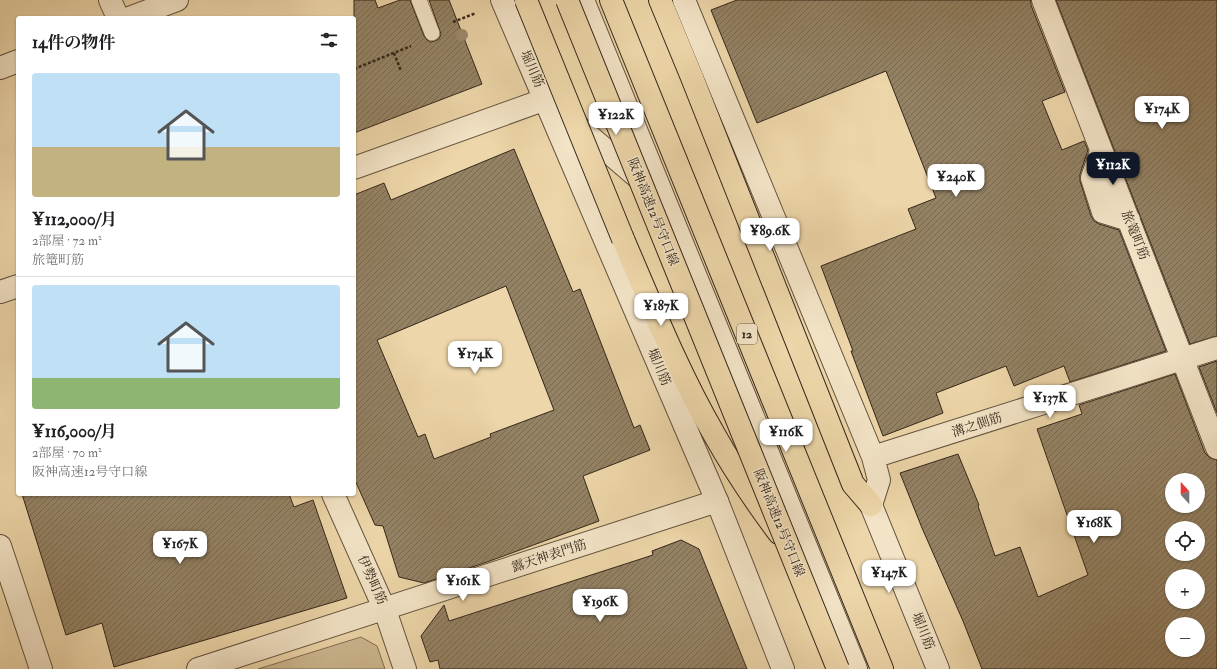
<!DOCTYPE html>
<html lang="ja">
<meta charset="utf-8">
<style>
body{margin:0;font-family:"IM FELL Double Pica","Noto Serif JP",serif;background:#f2f2f2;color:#202124;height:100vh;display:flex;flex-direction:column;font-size:15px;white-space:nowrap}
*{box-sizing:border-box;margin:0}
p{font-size:13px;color:#757577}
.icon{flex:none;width:22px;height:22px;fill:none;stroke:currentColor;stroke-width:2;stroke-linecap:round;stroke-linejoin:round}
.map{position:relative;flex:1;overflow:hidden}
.sheet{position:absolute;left:16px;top:16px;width:340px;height:480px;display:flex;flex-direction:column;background:#fff;border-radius:4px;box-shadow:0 1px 3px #0004}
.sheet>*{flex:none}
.needle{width:26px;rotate:339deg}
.tools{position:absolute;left:1165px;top:473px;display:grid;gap:8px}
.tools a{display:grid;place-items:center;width:40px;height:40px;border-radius:50%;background:#fff;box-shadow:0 1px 3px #0004;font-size:20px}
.price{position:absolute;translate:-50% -34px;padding:0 9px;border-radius:8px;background:#fff;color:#222;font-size:13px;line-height:26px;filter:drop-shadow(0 1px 2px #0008)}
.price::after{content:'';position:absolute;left:50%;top:24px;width:12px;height:9px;margin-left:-6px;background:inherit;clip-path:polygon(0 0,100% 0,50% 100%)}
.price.on{background:#111827;color:#fff}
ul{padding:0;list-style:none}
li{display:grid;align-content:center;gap:8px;height:212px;padding:0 16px}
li+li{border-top:1px solid #e0e0e0}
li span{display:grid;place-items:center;height:124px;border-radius:4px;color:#555}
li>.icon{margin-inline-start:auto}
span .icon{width:72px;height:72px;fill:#fffc;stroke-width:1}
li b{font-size:17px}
h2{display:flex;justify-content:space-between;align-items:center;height:48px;padding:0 16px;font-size:17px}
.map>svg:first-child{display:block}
.park{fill:#cdb891;stroke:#806f56}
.building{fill:url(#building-hatch);stroke:#33261a;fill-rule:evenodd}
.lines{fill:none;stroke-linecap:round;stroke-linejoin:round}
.service-casing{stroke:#62523e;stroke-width:16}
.minor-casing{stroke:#62523e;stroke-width:24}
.tertiary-casing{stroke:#62523e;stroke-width:24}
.motorway-casing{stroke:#33261a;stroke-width:24}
.path{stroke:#33261a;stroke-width:2.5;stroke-dasharray:3 2;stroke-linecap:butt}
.service{stroke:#f3e4c7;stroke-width:15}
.minor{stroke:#f3e4c7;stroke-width:22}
.tertiary{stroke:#f3e4c7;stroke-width:22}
.motorway{stroke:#edd6a9;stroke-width:22}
.motorway-bridge-casing{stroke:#33261a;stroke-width:24;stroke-linecap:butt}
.motorway-bridge{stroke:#edd6a9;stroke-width:22}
.tree{fill:#9c896b}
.labels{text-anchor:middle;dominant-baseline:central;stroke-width:3;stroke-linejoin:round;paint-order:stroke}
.shield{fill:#f3e4c7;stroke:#6d5f4e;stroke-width:1}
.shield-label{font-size:12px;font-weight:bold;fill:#33261a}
.street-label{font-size:13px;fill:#33261a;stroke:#f3e4c7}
</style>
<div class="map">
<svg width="1217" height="669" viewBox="0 0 1217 669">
<defs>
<pattern id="building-hatch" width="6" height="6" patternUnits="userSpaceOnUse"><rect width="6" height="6" fill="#948264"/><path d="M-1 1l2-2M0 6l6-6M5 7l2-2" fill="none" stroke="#796a52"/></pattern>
</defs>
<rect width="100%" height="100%" fill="#edd6a9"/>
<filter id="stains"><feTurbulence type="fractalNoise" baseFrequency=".005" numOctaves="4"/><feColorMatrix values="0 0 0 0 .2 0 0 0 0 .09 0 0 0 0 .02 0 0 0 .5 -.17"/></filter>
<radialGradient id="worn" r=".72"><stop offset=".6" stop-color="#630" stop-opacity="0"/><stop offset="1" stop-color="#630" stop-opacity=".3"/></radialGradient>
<!-- park -->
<path class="park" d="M361,637L377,646L385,669H258Z"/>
<!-- building -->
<path class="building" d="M354,0H375L378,8L400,0H410L424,36L427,40L431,42L435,41L439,39L441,34L429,0H449L482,84L354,133Z
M737,0H1031V5L1065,92L1042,101L1062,150L1084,141L1088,150L1080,174V181L1091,216L1094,221L1099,224L1119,230L1166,351L1070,382L1064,366L1014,386L1006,366L936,393L943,413L883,436L851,351H853L821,266L916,229L908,209L936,198L886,71L757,123L711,10Z
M1056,0H1217V336L1190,344Z
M514,149L573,292L580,289L634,428L640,425L650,450L583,476L599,521L487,562L424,583L399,577L383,526L375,525L354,478V195L384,183L391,200ZM506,286L554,410L490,434L491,437L434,459L425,434L418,437L377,340Z
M1217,361V413L1199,367Z
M1175,374L1205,453L1210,458L1217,460V669H982L963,621L922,528L900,473L958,454L979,505L978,506L995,556L1020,547L1038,597L1088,575L1037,429L1082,414L1079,405ZM1172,480H1198V506H1172ZM1172,528H1198V554H1172ZM1172,576H1198V602H1172ZM1172,624H1198V650H1172Z
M22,494H289L294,507L313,500L347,598L114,667L102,623L66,635Z
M681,540L699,549L747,669H440L438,660L430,662L421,636L444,605L449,621L653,555L652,551Z"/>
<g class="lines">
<defs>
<path id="service" d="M419,0L432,33"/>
<path id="minor" d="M110,0L118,18
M684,0L873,457L879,480L871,505
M1043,0L1217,448
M1101,151L1092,178L1103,212L1129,220
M354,168L546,99
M0,292L18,286
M873,457L1217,348
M333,494L385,610L405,669
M0,546L41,669
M198,669L717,501"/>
<path id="tertiary" d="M502,0L717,501L783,669
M583,0L856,669
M129,18L177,0
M0,68L18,61
M572,121L643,182
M871,505L938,669"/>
<path id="motorway" d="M611,0L882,669
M660,0L691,75L853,484L871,505
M623,239C651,304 678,372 714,434C733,468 755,501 779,533"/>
</defs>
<!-- service casing -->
<use href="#service" class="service-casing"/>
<!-- minor casing -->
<use href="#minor" class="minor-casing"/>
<!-- tertiary casing -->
<use href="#tertiary" class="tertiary-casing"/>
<!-- motorway casing -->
<use href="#motorway" class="motorway-casing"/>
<!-- path -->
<path class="path" d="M453,22L476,13
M394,53L401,71
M354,69L411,46"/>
<!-- service -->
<use href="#service" class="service"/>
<!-- minor -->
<use href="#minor" class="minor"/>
<!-- tertiary -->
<use href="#tertiary" class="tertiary"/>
<!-- motorway -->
<use href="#motorway" class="motorway"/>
<defs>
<path id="motorway-bridge" d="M526,0L623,239
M567,0L838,669"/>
</defs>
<!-- motorway-bridge casing -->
<use href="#motorway-bridge" class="motorway-bridge-casing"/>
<!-- motorway-bridge -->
<use href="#motorway-bridge" class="motorway-bridge"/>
</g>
<!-- trees -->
<circle class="tree" cx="462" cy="35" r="6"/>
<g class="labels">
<!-- shield labels -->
<rect class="shield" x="737" y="324" width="20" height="20" rx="3"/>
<g class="shield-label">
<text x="747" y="334">12</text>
</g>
<!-- street labels -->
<g class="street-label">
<text transform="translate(532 69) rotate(66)">堀川筋</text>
<text transform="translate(653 212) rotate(68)">阪神高速12号守口線</text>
<text transform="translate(1135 235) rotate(68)">旅篭町筋</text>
<text transform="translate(659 367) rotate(67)">堀川筋</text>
<text transform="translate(977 425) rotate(-18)">溝之側筋</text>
<text transform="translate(779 523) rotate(68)">阪神高速12号守口線</text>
<text transform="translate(549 556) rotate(-18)">露天神表門筋</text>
<text transform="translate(372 580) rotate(66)">伊勢町筋</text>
<text transform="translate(923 631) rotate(68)">堀川筋</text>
</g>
</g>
<rect width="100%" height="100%" filter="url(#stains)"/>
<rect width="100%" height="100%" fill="url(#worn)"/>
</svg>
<div class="tools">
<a><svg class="needle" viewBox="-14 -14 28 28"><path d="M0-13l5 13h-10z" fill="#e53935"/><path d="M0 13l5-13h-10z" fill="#757577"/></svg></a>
<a><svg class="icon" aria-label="locate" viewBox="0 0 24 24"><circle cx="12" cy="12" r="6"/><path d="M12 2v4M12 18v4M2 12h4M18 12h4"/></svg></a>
<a>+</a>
<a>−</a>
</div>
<b class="price" style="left:1162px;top:130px">¥174K</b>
<b class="price" style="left:616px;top:136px">¥122K</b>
<b class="price on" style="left:1113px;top:186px">¥112K</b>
<b class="price" style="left:956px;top:198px">¥240K</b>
<b class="price" style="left:770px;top:252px">¥89.6K</b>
<b class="price" style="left:661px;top:327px">¥187K</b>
<b class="price" style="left:475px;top:375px">¥174K</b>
<b class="price" style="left:1050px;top:419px">¥137K</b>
<b class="price" style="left:786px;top:453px">¥116K</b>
<b class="price" style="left:1094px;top:544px">¥168K</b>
<b class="price" style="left:180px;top:565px">¥167K</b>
<b class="price" style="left:889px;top:594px">¥147K</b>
<b class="price" style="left:463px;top:602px">¥161K</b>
<b class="price" style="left:600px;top:623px">¥196K</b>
<section class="sheet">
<h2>14件の物件<svg class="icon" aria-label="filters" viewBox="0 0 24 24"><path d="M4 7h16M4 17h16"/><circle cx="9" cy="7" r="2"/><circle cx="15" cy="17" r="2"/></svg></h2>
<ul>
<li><span style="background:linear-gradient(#bfe0f5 60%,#c2b280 0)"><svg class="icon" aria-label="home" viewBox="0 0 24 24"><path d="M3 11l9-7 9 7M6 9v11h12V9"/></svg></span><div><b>¥112,000/月</b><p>2部屋 · 72 m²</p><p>旅篭町筋</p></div></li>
<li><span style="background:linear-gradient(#bfe0f5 75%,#8fb573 0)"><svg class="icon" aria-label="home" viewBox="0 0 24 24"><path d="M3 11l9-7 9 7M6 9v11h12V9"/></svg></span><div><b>¥116,000/月</b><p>2部屋 · 70 m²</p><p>阪神高速12号守口線</p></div></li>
</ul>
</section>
</div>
